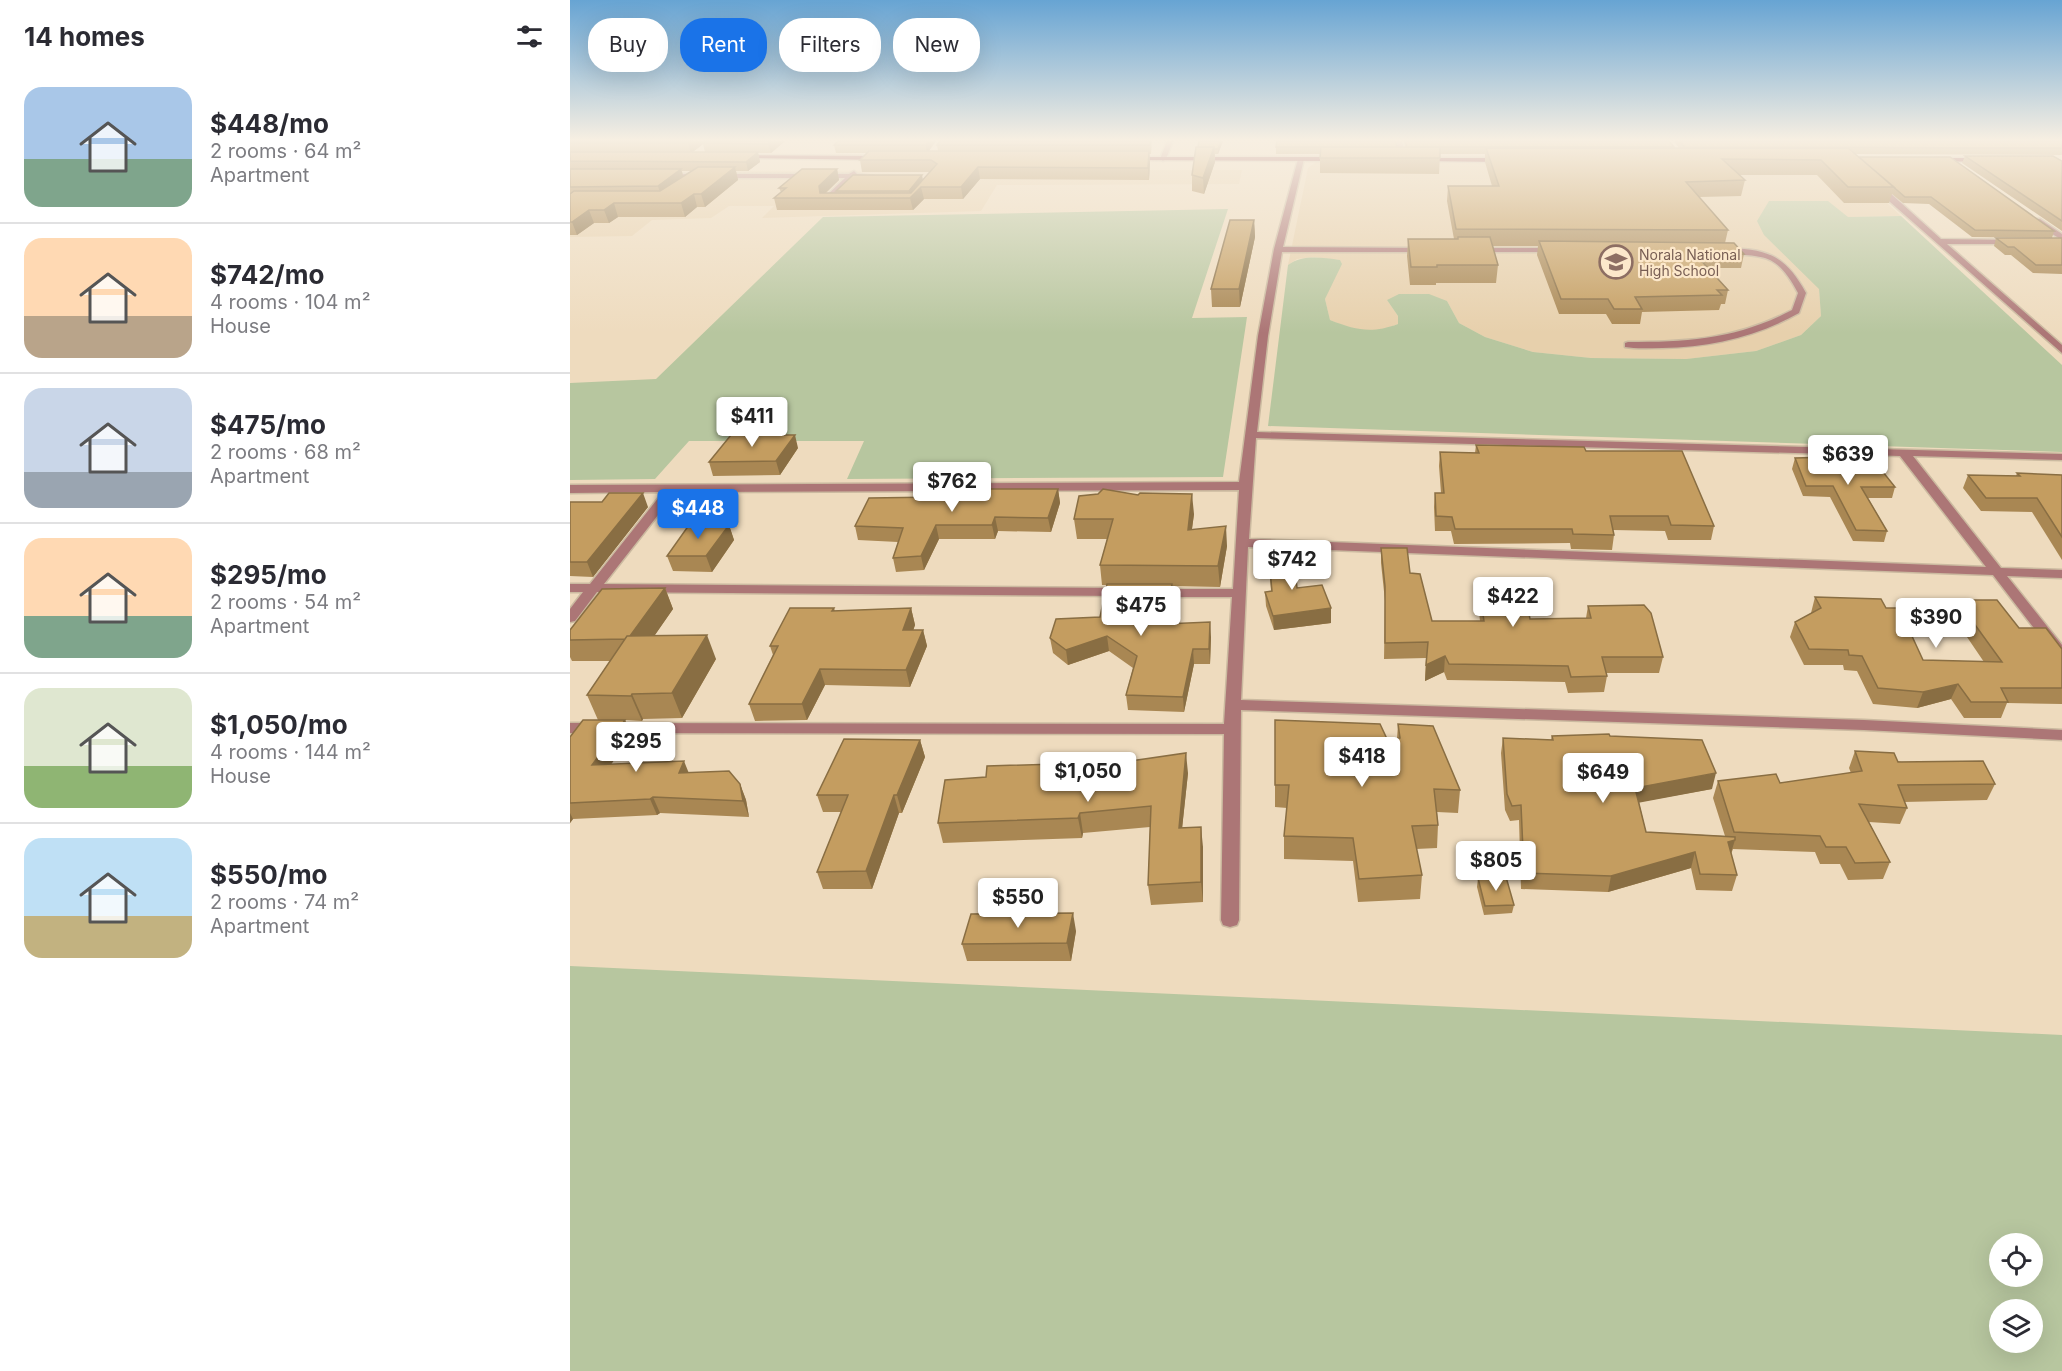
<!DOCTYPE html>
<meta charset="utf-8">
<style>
body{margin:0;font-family:Inter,sans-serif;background:#f2f2f3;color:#2b2b33;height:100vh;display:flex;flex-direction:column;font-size:22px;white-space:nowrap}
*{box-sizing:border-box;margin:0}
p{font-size:20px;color:#7c7c81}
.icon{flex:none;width:33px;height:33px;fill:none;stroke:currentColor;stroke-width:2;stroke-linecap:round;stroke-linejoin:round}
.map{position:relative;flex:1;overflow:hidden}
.details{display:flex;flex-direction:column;background:#fff;width:570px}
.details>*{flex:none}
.hud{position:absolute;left:18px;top:18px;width:570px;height:54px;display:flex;gap:12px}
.controls{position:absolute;left:1419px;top:1233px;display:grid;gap:12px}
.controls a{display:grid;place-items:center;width:54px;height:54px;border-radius:50%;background:#fff;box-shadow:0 6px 24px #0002;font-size:30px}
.price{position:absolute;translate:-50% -51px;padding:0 14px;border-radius:6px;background:#fff;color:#222;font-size:20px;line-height:39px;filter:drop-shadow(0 2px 3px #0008)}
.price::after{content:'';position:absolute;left:50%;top:36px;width:18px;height:14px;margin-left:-9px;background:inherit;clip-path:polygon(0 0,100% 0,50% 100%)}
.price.current{background:#1a73e8;color:#fff}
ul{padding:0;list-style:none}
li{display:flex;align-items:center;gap:18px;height:150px;padding:0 24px}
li+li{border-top:2px solid #e1e1e2}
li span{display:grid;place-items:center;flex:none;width:168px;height:120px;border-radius:18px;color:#555}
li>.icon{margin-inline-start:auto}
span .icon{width:72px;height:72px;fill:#fffc;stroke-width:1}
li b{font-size:26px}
h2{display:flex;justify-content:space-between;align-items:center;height:72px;padding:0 24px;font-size:26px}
.tag{padding:0 21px;border-radius:24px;background:#fff;box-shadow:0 6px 24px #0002;font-size:21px;line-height:54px}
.tag.current{background:#1a73e8;color:#fff}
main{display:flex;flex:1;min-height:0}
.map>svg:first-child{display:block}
.built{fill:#e7d0ac}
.green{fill:#b7c69f;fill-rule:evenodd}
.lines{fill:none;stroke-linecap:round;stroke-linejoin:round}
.minor-casing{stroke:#cbbaa0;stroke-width:3}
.major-casing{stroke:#cbbaa0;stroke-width:3}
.minor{fill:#ac7676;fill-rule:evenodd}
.major{fill:#761624;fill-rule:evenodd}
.wall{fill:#a98753;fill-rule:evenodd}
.shaded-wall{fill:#896e43}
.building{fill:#c49d60;stroke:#896e43;stroke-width:1.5}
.labels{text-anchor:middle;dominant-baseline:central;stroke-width:4.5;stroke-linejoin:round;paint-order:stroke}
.far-education-label{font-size:14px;fill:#785e54;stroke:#fce8cb;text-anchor:start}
</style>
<main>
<section class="details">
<h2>14 homes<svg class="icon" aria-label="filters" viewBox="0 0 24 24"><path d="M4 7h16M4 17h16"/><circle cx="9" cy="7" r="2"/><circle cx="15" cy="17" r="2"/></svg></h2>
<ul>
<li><span style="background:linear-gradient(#a9c7e8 60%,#7fa58c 0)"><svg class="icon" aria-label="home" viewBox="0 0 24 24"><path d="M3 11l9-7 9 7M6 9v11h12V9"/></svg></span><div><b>$448/mo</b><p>2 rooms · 64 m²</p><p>Apartment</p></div></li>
<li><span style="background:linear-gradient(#ffd9b3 65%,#b9a48a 0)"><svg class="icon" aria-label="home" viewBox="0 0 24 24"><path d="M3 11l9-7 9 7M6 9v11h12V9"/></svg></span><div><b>$742/mo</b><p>4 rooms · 104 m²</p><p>House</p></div></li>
<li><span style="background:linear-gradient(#c9d6e8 70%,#9aa5b1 0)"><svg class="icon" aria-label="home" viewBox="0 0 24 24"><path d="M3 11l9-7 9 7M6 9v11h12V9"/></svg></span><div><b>$475/mo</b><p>2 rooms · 68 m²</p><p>Apartment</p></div></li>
<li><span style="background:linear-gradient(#ffd9b3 65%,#7fa58c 0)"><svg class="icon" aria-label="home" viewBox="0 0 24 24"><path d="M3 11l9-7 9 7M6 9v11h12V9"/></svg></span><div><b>$295/mo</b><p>2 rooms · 54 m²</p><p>Apartment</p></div></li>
<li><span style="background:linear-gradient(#dfe7d0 65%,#8fb573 0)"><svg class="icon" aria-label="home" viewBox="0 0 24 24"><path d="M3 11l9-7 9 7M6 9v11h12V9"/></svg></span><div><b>$1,050/mo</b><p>4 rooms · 144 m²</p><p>House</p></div></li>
<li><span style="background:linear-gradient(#bfe0f5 65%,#c2b280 0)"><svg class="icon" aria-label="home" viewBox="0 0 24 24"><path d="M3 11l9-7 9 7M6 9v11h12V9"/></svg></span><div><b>$550/mo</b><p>2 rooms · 74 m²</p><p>Apartment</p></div></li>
</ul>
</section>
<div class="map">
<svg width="1492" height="1371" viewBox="0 0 1492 1371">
<rect width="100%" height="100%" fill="#eedbbe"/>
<!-- built -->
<path class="built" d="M747,161L1279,167L1331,216L1279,217L1249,289L1251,316L1231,335L1186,351L1116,359L1021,358L963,352L915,337L889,323L877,301L817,300L828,316V324L812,330H784L760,320L755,299L770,260L743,257L727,259L718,265L738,168Z
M672,170L669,184L427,185L411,211L192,218L204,206H159L141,218L82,220L62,236L0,237V171Z"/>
<!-- green -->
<path class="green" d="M1199,201H1258L1278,217L1331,216L1492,365V452L698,426L718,265C734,254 752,258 770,260L772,264L755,299L760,320C786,330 801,334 828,324V316L817,300L829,294H859L877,301L889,323L915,337L963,352L1021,358L1116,359L1186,351L1231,335L1251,316L1249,289L1194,235L1187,221Z
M658,209L622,318L677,317L653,477L277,479L294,441H119L85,479L0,480V383L86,379L253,217Z
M0,966L1492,1035V1371H0ZM1430,1244H1462V1276H1430ZM1430,1310H1462V1342H1430Z"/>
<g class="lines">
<defs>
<path id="minor" d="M597,141H603L596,159L593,161L590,159Z
M826,141H832L835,161L830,160Z
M731,157L734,159L713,247L858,248L862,250L858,252H712L698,336L687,432L1492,454V460L1343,456L1431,568L1492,570V578L1437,576L1492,645V659L1487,658L1423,575L678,547L671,700L1294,720L1492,730V740L1294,730L671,710L669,920L667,925L660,927L653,925L651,920L654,734L0,733V723L654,724L662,597H582L575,593L582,589H663L669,490L106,492L34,584L555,588L562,592L555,596L27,592L5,621L0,622V609L13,592H0V584H20L93,492L0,493V485L669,482L688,336L704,249L728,159ZM686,438L1330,456L1416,567L679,539Z
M284,171L287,174L304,176L283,178L256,203H253V199L275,178H93L89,176L93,174H279Z
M1303,183H1309L1371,239L1448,240V244H1377L1492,345V353L1303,187Z
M1464,219H1470L1492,234V240L1464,223Z
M903,248H987L991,250L987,252H900L899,250Z
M1152,248C1196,249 1214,253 1236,293L1229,313C1186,337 1141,347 1092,348C1080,348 1066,349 1055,347V343L1058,342C1119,342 1167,339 1222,310L1228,293C1204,248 1192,259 1149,252L1148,250Z"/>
<path id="major" d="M171,155L312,156L315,158L312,160L169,158Z
M561,157H771L774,159L771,161L559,160Z
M849,158H933L936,160L933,162L847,161Z
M1365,158H1413L1416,160L1413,162L1363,161Z"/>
</defs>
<!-- minor casing -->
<use href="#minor" class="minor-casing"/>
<!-- major casing -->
<use href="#major" class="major-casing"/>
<!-- minor -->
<use href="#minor" class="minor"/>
<!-- major -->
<use href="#major" class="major"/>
</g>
<!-- wall -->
<path class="wall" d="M0,141H215L201,153H188L190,162L178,171H166L168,180L135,207H127L115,217H48L39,223H24L7,235H0ZM133,144L135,152H123ZM112,171H121L113,176Z
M366,141L359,151H368L367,145L370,141H582L581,154H579L580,162L579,180L410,179L393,199H354L343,210H207L204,198L211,192L209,188L267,169L269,180L256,193H267L266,191L353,180L360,172H292L290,160L297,153H266L264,145Z
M653,141L648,154H645V162L634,194L622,191V175L626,147Z
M834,141H1099L1104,148H1109L1104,141H1492V155L1285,154L1288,157L1484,231L1482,238L1402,237L1359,204L1333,203L1322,194L1319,203H1274L1247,175H1168L1175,180L1171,196L1129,197L1158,230L1155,243L1174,254L1171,268H1139L1158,290L1155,304H1151L1149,310L1072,312L1070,324H1042L1036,314H989L967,255L968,246H923L928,265L926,283H866V285H840L837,256L838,239H884L877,201L878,186H922L915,162V154H870L869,174L750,173V154H706V147H835Z
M1395,156L1492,161V231L1392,163Z
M684,220L685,237L670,307H642L641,289Z
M1426,238H1492V274L1463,273L1441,255H1435L1424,246Z
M906,445L1016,451L1144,526L1141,540H1098L1095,531L1043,530L1044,535L1042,550L1001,549L1000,543L884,544L881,531H865L864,507L865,493H871L869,466L870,452L905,453Z
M228,448L210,475L143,476L139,462Z
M1225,458L1263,462L1325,487L1322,498H1298L1317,531L1314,542L1283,541L1260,497L1233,496L1222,469Z
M1447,473L1492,475V560L1462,512L1411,511L1393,488L1398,475L1446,476Z
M488,489L490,503L481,532L428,531L425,539H369L354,570L326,572L323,558L328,542L288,540L285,526L369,497L398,494Z
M0,502H32L78,507L23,577L0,576Z
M624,514L622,529L657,546L650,587L602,586L603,599L599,623L641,637L640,664H624L614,712L558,710L556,695L563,668L539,651L498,665L483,653L480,638L530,617L537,585H532L530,565L537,539H507L504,519Z
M159,525L164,540L142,572L103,571L97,556Z
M811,548L840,573L862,621H910L908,603L909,588L960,619L1016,618L1018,606L1093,657L1089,673H1036L1037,676L1034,692L998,693L995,682L877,680L874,672L855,681L856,658L814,659L815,601L811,563Z
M699,560L727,588L761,608V623L704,630L696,606L695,592L701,591Z
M95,588L103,609L84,636L146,659L112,718L73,719L72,721L55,720L61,735L41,764L119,772L170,784L176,800L179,817L90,813L87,815L3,819L0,823V737L28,720L17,695L40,661H2L0,657V630Z
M1245,597L1316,608L1353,660L1414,662L1382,615L1387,600L1492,649V704L1437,703L1431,718H1394L1381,699L1347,708L1303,704L1287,671L1274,670L1273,665H1234L1220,637L1225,622L1241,613Z
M264,608L265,611L341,608L345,625L343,630H353L357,646L340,687L255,685L237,720L185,721L179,704L203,655L200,646Z
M828,724L890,790L888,813L867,812L868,825L867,848L846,849L852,875L850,899L788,902L783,861L714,859V836L717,808L705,807V785L818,741L827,739Z
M982,736H1040L1142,789L1069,802L1076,832L1155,836L1143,798L1148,781L1210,783L1281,773L1279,768L1285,751L1425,784L1417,800L1334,802L1337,808L1330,824L1299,822L1320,862L1313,879L1278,880L1270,864H1250L1245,852L1163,849L1161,854L1167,875L1162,891L1126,890L1121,868L1038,892L951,889L949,820L940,821L935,810L931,753L933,738L981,740Z
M350,740L355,757L332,813H329L302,889H253L247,872L271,812H253L247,795Z
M521,767L618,773L612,828L633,847V902L581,905L578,885L580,827L513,833L512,838L373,843L368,823L416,777Z
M908,878L944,905L942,913L914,915L907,887Z
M506,931L501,961H397L392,944Z"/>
<!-- shaded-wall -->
<path class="shaded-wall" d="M122,141H137L121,153L118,143Z
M201,141H215L201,153L198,144Z
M358,141H366L357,153L356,145Z
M651,141H653L648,154V149Z
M644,147L645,162L634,194L633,178Z
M579,151L580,162L579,180L578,168Z
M188,152L190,162L178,171L176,162Z
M165,167L168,180L135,207L131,194Z
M408,167L410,179L393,199L391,187Z
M111,169L114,179L91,196L88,186Z
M267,169L269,180L251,197L249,186Z
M352,175L353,180L340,197L339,191Z
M351,187L354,199L343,210L340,198Z
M124,194L127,207L115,217L111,203Z
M44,203L48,217L39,223L34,210Z
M19,210L24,223L7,235L2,222Z
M684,220L685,237L670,307L669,289Z
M225,435L228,448L210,475L206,461Z
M488,489L490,503L481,532L478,518Z
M73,493L78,507L23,577L17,562Z
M622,494L624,514L619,550L618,530Z
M425,517L428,531L425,539L422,525Z
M159,525L164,540L142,572L136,556Z
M366,525L369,539L354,570L351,556Z
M656,526L657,546L650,587L648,566Z
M602,584L603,599L596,639L595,624Z
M95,588L103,609L67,661L58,639Z
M341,608L345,625L338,646L333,630Z
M761,608V623L704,630L703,616Z
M640,622L641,637L640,664L639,649Z
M353,630L357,646L340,687L336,670Z
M137,635L146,659L112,718L102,693Z
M537,636L539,651L498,665L496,650Z
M623,649L624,664L614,712L613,697Z
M875,656L874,672L855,681L856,665Z
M250,669L255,685L237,720L232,704Z
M1388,684L1381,699L1347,708L1353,692Z
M62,694L73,719L72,721L61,696Z
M55,720L61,735L30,781L22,765Z
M350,740L355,757L332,813L327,795Z
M616,753L618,773L610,848L609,828Z
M114,761L120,776L109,773Z
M1146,773L1142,789L1062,804L1065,788Z
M170,784L176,800L179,817L173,801Z
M324,795L329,813L302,889L296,871Z
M83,797L90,813L87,815L80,799Z
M0,813L3,819L0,823Z
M510,813L513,833L512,838L508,818Z
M631,827L633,847V902L631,882Z
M1165,840L1160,856L1158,842Z
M1125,852L1121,868L1038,892L1041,876Z
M503,913L506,931L501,961L497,943Z"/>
<!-- building -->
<path class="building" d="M0,141H122L118,143H0Z
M136,141H201L198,144L133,143Z
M268,141H358L356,145H264Z
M370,141H580V145H367Z
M629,141H651L648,149H644V147H628Z
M707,141H825L827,147H706Z
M835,141H1099L1104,147H837Z
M1110,141H1492V148L1114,147Z
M626,147H644L633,178L622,175Z
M751,147H870V158H750Z
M916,148H1278L1324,187H1278L1251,160L1152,159L1175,180L1116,182L1158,230L886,229L878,186H929Z
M299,151H579L578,168L408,167L391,187H351L340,198H204L216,188H209L232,169H267L249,186L250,193H341L367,164L361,160H290Z
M0,152H188L176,162L0,161Z
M1395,156H1483L1492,161V221Z
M1289,157H1380L1484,231L1405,230L1361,197H1335Z
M128,167H165L131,194H124L111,203H44L34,210H19L2,222H0V194L4,191H90Z
M0,169H111L88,186L0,187Z
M283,175H352L339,191H266Z
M660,220H684L669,289H641Z
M888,237H920L928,265H867V267H841L838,239H888Z
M1426,238H1492V265H1466L1444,247H1438Z
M969,241L1164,243L1174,254L1126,255L1158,290H1147L1152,295L1065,297L1072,309H1044L1038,299H991Z
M161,435H225L206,461L139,462Z
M906,445L1014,447L1016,451H1112L1144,526L1101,525L1098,516H1040L1044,535L1003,534L1002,529H885L882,517L866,516L865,493H874L870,452L909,453Z
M1262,457L1263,462H1305L1325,487H1291L1317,531L1286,530L1263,486H1236L1225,458Z
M1447,473L1492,475V537L1467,498H1416L1398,475L1450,476Z
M399,489H488L478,518L425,517L422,525H366L351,556L323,558L333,528L285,526L299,498L369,497L371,494H398Z
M533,489L568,495L570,493L622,494L618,530L656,526L648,566L530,565L543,519H504L509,496L528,494Z
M39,493H73L17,562H0V502H32Z
M119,525H159L136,556H97Z
M811,548H837L840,573L850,574L862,621H914L909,588H954L960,619L1021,618L1018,606L1074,605L1081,613L1093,657H1032L1037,676L1001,677L998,666L879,664L875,656L856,665L858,642L815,643V586Z
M724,559L727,588L752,585L761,608L703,616L695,592L702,591L699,560Z
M537,584H602L595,624L640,622L639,649H623L613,697L556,695L567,656L537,636L496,650L480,638L486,619L530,617Z
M95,588L60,636H57L55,639L0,640V630L32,589Z
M1245,597L1311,599L1316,608H1329L1353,660L1432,662L1387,600H1427L1449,628H1476L1492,649V688H1431L1438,702H1401L1388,684L1353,692L1308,688L1292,656L1279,655L1278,650L1239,649L1225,622L1251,608Z
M220,608H264L262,611L341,608L333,630H353L336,670L250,669L232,704H179L208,646H200Z
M137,635L102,693L62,694L61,696L17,695L57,636Z
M13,720H55L22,765L114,761L109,773L159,771L170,784L173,801L83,797L80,799L0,803V737Z
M705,720L810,724L818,741L830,738L828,724L863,726L890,790L864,789L868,825L842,826L852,875L789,879L783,838L714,836L719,785H705Z
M1039,734L1040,736L1132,740L1146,773L1065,788L1076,832L1165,837V840L1158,842L1167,875L1130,874L1125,852L1041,876L954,873L951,805L942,806L937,794L933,738L983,740L982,736Z
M274,739L350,740L327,795H324L296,871L247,872L278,795H247Z
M1285,751L1324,753L1328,762L1413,761L1425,784L1328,785L1337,808L1289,804L1320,862L1285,863L1276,847H1256L1250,836L1164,832L1148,781L1206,774L1210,783L1292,771Z
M616,753L609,828L631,827V882L578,885L581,806L510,813L508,818L368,823L375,780L416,777L417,766L520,763L519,767Z
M936,877L944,905L915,906L908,878Z
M503,913L497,943L392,944L401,914Z"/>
<!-- sky -->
<linearGradient id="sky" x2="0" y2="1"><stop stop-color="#67a4d3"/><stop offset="0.42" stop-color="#f7efe2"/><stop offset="1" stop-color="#f7efe2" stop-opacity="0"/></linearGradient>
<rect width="1492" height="333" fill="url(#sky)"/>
<!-- icons -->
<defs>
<symbol id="school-ring" viewBox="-11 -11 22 22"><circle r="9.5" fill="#fce8cb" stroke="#8d6e63" stroke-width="1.5"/><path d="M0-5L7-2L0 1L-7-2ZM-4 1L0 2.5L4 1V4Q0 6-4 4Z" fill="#8d6e63"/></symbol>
</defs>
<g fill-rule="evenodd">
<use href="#school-ring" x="1027" y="243" width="38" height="38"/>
</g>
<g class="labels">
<!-- far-education labels -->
<g class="far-education-label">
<text x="1069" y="254">Norala National<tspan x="1069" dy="16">High School</tspan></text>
</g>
</g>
</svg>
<div class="controls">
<a><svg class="icon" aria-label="locate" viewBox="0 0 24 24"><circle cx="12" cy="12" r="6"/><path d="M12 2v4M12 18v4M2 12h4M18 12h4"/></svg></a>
<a><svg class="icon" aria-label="layers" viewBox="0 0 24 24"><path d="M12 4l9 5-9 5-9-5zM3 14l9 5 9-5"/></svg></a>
</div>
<b class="price" style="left:182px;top:448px">$411</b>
<b class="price" style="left:1278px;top:486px">$639</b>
<b class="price" style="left:382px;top:513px">$762</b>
<b class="price current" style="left:128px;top:540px">$448</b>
<b class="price" style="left:722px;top:591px">$742</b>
<b class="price" style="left:943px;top:628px">$422</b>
<b class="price" style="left:571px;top:637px">$475</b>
<b class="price" style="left:1366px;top:649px">$390</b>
<b class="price" style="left:66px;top:773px">$295</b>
<b class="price" style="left:792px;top:788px">$418</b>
<b class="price" style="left:518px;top:803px">$1,050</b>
<b class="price" style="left:1033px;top:804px">$649</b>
<b class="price" style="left:926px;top:892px">$805</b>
<b class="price" style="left:448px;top:929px">$550</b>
<div class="hud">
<a class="tag">Buy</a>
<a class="tag current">Rent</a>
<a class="tag">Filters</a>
<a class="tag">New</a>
</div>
</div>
</main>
